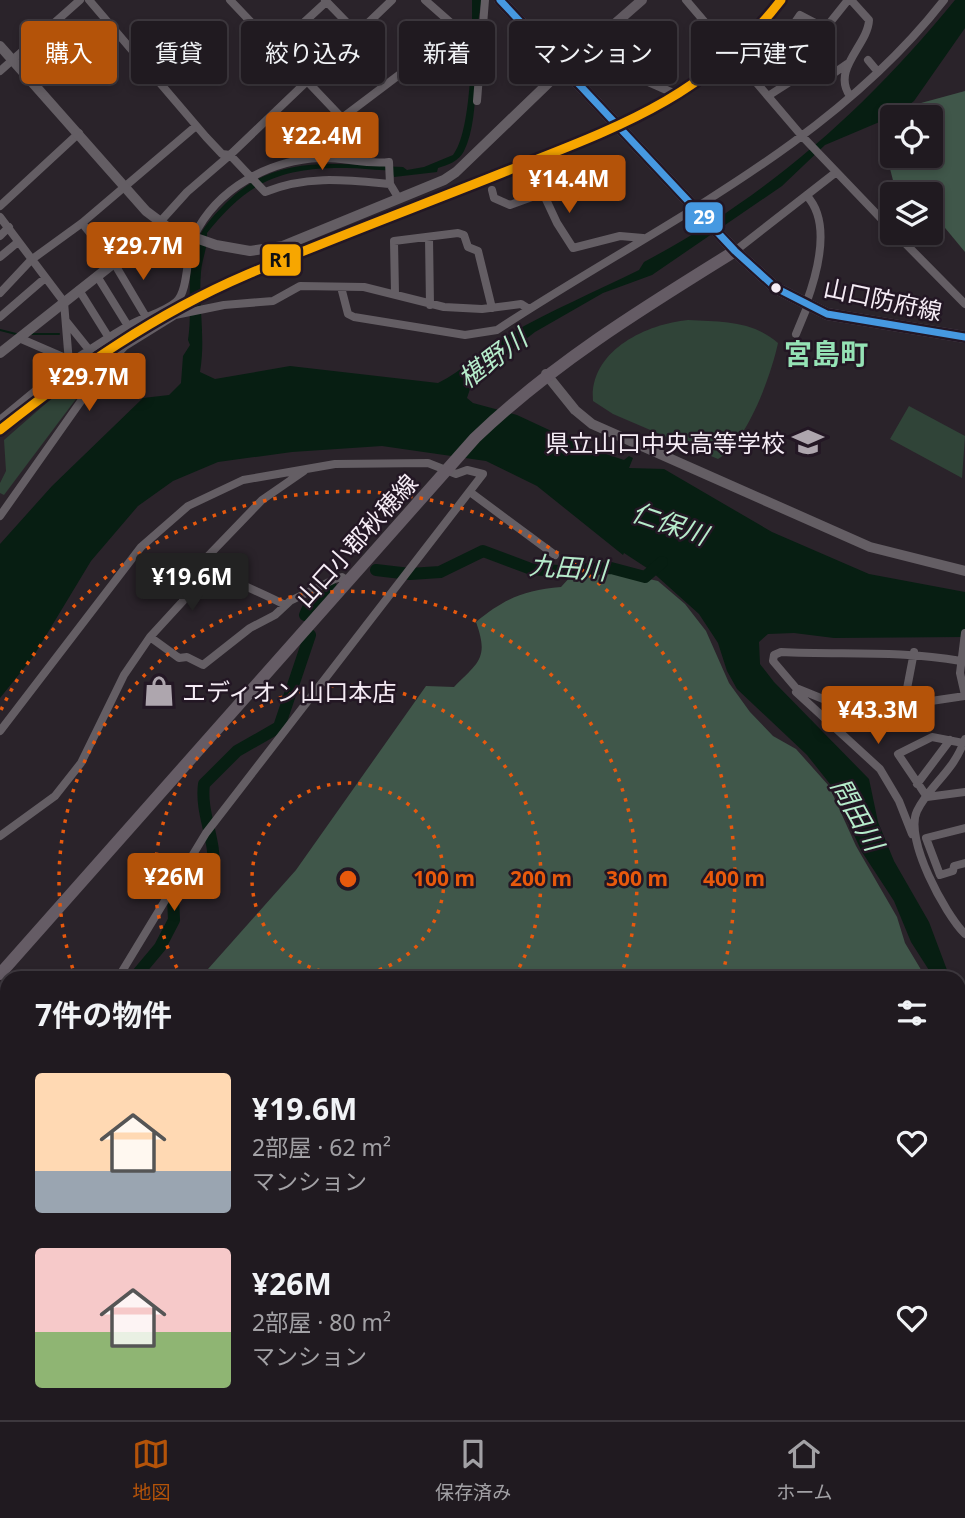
<!DOCTYPE html>
<html lang="ja">
<meta charset="utf-8">
<style>
body{margin:0;font-family:"Noto Sans","Noto Sans JP",sans-serif;background:#282329;color:#f1f3f6;height:100vh;display:flex;flex-direction:column;font-size:26px;white-space:nowrap}
*{box-sizing:border-box;margin:0}
p{font-size:23px;color:#a2a1a5}
.icon{flex:none;width:38px;height:38px;fill:none;stroke:currentColor;stroke-width:2;stroke-linecap:round;stroke-linejoin:round}
.map{position:relative;flex:1;overflow:hidden}
.sheet{position:absolute;left:0px;top:971px;width:966px;height:450px;display:flex;flex-direction:column;background:#201a20;border-radius:21px 21px 0 0;box-shadow:0 4px 10px #0003,0 0 0 2px #3d383e}
.sheet>*{flex:none}
.hud{position:absolute;left:21px;top:21px;width:924px;height:63px;display:flex;gap:14px}
.controls{position:absolute;left:880px;top:105px;display:grid;gap:14px}
.controls a{display:grid;place-items:center;width:63px;height:63px;border-radius:7px;background:#201a20;box-shadow:0 4px 10px #0003,0 0 0 2px #3d383e;font-size:35px}
.price{position:absolute;translate:-50% -60px;padding:0 16px;border-radius:7px;background:#b45309;color:#fff;font-size:23px;line-height:46px;filter:drop-shadow(0 2px 4px #0008)}
.price::after{content:'';position:absolute;left:50%;top:42px;width:21px;height:16px;margin-left:-10px;background:inherit;clip-path:polygon(0 0,100% 0,50% 100%)}
.price.current{background:#222;color:#fff}
ul{padding:0;list-style:none}
li{display:flex;align-items:center;gap:21px;height:175px;padding:0 35px}
li span{display:grid;place-items:center;flex:none;width:196px;height:140px;border-radius:7px;color:#555}
li>.icon{margin-inline-start:auto}
span .icon{width:84px;height:84px;fill:#fffc;stroke-width:1}
li b{font-size:30px}
h2{display:flex;justify-content:space-between;align-items:center;height:84px;padding:0 35px;font-size:30px}
.chip{padding:0 24px;border-radius:7px;background:#201a20;box-shadow:0 4px 10px #0003,0 0 0 2px #3d383e;font-size:24px;line-height:63px}
.chip.current{background:#b45309;color:#fff}
.dock{display:flex;justify-content:space-around;align-items:center;height:98px;border-top:2px solid #3d383e;background:#201a20;font-size:19px;color:#a2a1a5}
.dock a{display:grid;justify-items:center;gap:4px}
.dock .current{color:#b45309}
.map>svg:first-child{display:block}
.green{fill:#304438}
.forest{fill:#40574a}
.water{fill:#071e12}
.lines{fill:none;stroke-linecap:round;stroke-linejoin:round}
.stream{stroke:#071e12;stroke-width:2}
.river{stroke:#071e12;stroke-width:12}
.minor{stroke:#645e64;stroke-width:8}
.tertiary{stroke:#645e64;stroke-width:10}
.secondary{stroke:#605960;stroke-width:10}
.primary{stroke:#655c65;stroke-width:12}
.bus-1-casing{stroke:#231724;stroke-width:12}
.bus-1{stroke:#4699e1;stroke-width:7}
.rail-1-casing{stroke:#231724;stroke-width:14}
.rail-1{stroke:#f7a600;stroke-width:9}
.ring{fill:none;stroke:#e8590c;stroke-width:3.5;stroke-dasharray:3.5 7}
.bus-dot{fill:#f5ecf5;stroke:#231724;stroke-width:2.5}
.labels{text-anchor:middle;dominant-baseline:central;stroke-width:5;stroke-linejoin:round;paint-order:stroke}
.street-label{font-size:24px;fill:#f5ecf5;stroke:#231724}
.poi-label{font-size:24px;fill:#f5ecf5;stroke:#231724;text-anchor:end}
.water-label{font-size:26px;font-style:italic;fill:#b6eccb;stroke:#231724}
.quarter-label{font-size:28px;font-weight:bold;fill:#95e2b5;stroke:#231724}
.centre{fill:#e8590c;stroke:#231724;stroke-width:3.5}
.ring-label{font-size:21px;text-anchor:middle;font-weight:bold;fill:#e8590c;stroke:#231724;stroke-width:5;stroke-linejoin:round;paint-order:stroke}
.line-badge{stroke:#231724;stroke-width:2.5}
.badge-label{font-size:19px;text-anchor:middle;font-weight:bold;fill:#fff}
.pale-badge-label{font-size:19px;text-anchor:middle;font-weight:bold;fill:#111}
</style>
<div class="map">
<svg width="965" height="1420" viewBox="0 0 965 1420">
<rect width="100%" height="100%" fill="#2a232a"/>
<!-- green -->
<path class="green" d="M688,320C722,322 751,320 778,343C771,376 747,442 718,459L613,414L593,401C589,351 646,324 688,320Z
M83,371L94,375L4,495L0,493V483L6,471L4,440Z
M909,406L965,436L962,478L890,439Z"/>
<!-- forest -->
<path class="forest" d="M965,91V252L931,211V194L896,192L887,157L892,147V156H931V117H903L921,103Z
M609,570L658,581L685,604L706,631L729,683L750,712L773,736L796,749L829,786L856,846L897,917L905,943L926,978H200L296,870L426,686L454,687C479,662 489,658 476,622C504,599 524,590 561,587L571,576Z
M959,1239L965,1241V1420H727V1414H959Z
M69,1414H470L476,1420H71Z"/>
<!-- water -->
<path class="water" d="M472,0H482C471,41 483,114 464,151C459,161 448,165 438,168L437,172L394,177L391,170C376,171 362,168 347,168C282,167 248,181 207,233C208,248 202,258 201,272C198,306 206,337 200,372L215,379L290,366L438,383C464,371 480,350 504,337C548,312 594,292 639,270L644,262C769,195 865,110 955,0H965V28L914,101L896,115L825,145L782,186L652,275L603,293L535,332L473,380L467,398L473,403L517,415L588,448L624,460L629,456L633,458L629,468L664,469L772,532L869,574L965,592V637L834,638L794,633L768,634L759,642L760,664L774,682L869,779L878,822L894,861L929,922L950,978H934L911,942L894,901L862,852L830,784L807,755L737,689L727,671L718,643L699,614L650,570L624,553L623,555L537,486L486,461L382,446L292,452L218,462L173,481L138,506L91,561L33,657L0,698V544L52,486L143,398L169,395L181,383L183,356L190,345L188,340C193,308 185,276 196,245C201,229 212,217 223,206C275,151 335,165 403,167L407,170L424,167L453,155C473,130 472,34 472,0Z"/>
<g class="lines">
<!-- stream -->
<path class="stream" d="M0,330L16,334
M32,334H59
M959,1199L965,1207"/>
<!-- river -->
<path class="river" d="M376,570L410,574L440,572L483,551L531,569L558,571L611,568L645,577L662,562
M305,615L308,608L331,587
M134,978L160,947L174,920L173,897L178,890L213,870C217,841 200,814 204,784L237,751L279,727L310,635
M0,1369L7,1351"/>
<!-- minor -->
<path class="minor" d="M89,0L206,137L222,154L230,155L265,192C307,175 346,180 390,184
M230,0L342,118L428,53
M325,0L357,33
M425,0L450,22L447,73
M686,0L801,135L892,230
M300,26L326,2
M824,30L848,0
M589,46L616,78L637,77L671,92
M868,60L878,72
M0,71L80,0
M824,80L847,64
M768,96L793,80L824,33L823,27L800,15L785,37
M850,96C831,69 868,45 869,20L851,0
M477,101L485,0
M492,190L494,198L510,205L543,193L557,223L573,248L620,236L643,238
M0,206L79,133
M0,217L64,302L69,363L0,420
M82,223L114,263L146,317
M159,223L187,192L230,155L392,0
M895,233L965,304
M0,236L9,227
M429,238L430,305
M735,251L835,173
M0,257L18,242
M97,276L128,326
M341,287L348,314L354,317L465,335L497,330C650,229 829,148 944,0
M79,290L109,338
M0,293L31,260L82,223L196,126
M395,293L394,241L458,233L464,235L468,247L478,251L492,308
M806,304C817,274 832,223 807,196
M0,317L44,279
M66,321L90,351
M796,334L808,305
M19,338L63,357L69,363C89,351 108,337 128,326C143,317 163,313 176,302C189,291 186,252 194,236C217,188 270,160 320,158C343,157 367,165 389,162L390,184L399,199
M470,492L555,555
M0,516L105,367L125,346L175,315L224,305L273,301L300,286L364,287L444,307L482,309L521,304L529,309
M203,563C228,581 257,590 285,605
M965,633L960,673L965,695
M150,637L179,658L187,657L203,665L250,628L275,615L290,601L335,579L342,577L348,581
M961,661C898,650 844,655 781,652L774,655L773,661L796,688L828,701L882,705L905,699L931,701L965,696
M796,692L880,769L899,801L912,834
M905,699L914,652
M0,731L141,547L188,506L243,480L335,464L428,463L456,474L467,470L483,474L206,833L118,978
M965,739C953,773 930,784 917,811C904,839 945,914 965,934
M963,743L932,737L898,754L927,797L965,792
M917,784L950,740
M965,828L926,838L940,875L953,871L954,866L965,863
M0,836L55,796L81,763L124,675L150,637L183,601V582L262,500L304,471
M959,1011L965,1014
M0,1046L7,1047
M959,1087L965,1085
M959,1162L965,1161
M959,1217L965,1214
M0,1353L7,1322
M0,1367L7,1369
M0,1390H7
M476,1414L484,1420
M608,1414L613,1420
M507,1420L514,1414
M562,1420L570,1414
M617,1420L624,1414
M673,1420L680,1414"/>
<!-- tertiary -->
<path class="tertiary" d="M0,46L146,211L170,229L216,245L250,251L283,246L444,180L456,172L563,69
M0,353L147,237L159,223
M546,374L575,410L592,424L870,547L965,571"/>
<!-- secondary -->
<path class="secondary" d="M563,69L642,0"/>
<!-- primary -->
<path class="primary" d="M500,0L735,251L776,288L827,314L965,337
M0,974L475,438C553,363 643,308 735,251"/>
<defs>
<path id="bus-1" d="M500,0L735,251L776,288L827,314L965,337"/>
</defs>
<!-- bus-1 casing -->
<use href="#bus-1" class="bus-1-casing"/>
<!-- bus-1 -->
<use href="#bus-1" class="bus-1"/>
<defs>
<path id="rail-1" d="M0,430C77,369 155,314 246,275C330,239 417,207 502,173C613,129 705,99 781,0"/>
</defs>
<!-- rail-1 casing -->
<use href="#rail-1" class="rail-1-casing"/>
<!-- rail-1 -->
<use href="#rail-1" class="rail-1"/>
</g>
<!-- distance rings -->
<g class="ring">
<circle cx="348" cy="879" r="96"/>
<path d="M182 977A193 193 0 1 1 514 977"/>
<path d="M76 978A289 289 0 1 1 620 978"/>
<path d="M1 710A386 386 0 0 1 722 976"/>
</g>
<!-- icons -->
<defs>
<symbol id="school-bare" viewBox="-9 -9 18 18"><path d="M0-5L7-2L0 1L-7-2ZM-4 1L0 2.5L4 1V4Q0 6-4 4Z" fill="#aea6ae" stroke="#231724" stroke-width="2.5" paint-order="stroke"/></symbol>
<symbol id="shop-bare" viewBox="-9 -9 18 18"><path d="M-5-2.5h2.3a2.7 3.5 0 0 1 5.4 0H5L5.5 6h-11ZM-1.5-2.5h3a1.5 2.3 0 0 0-3 0Z" fill="#aea6ae" stroke="#231724" stroke-width="2.5" paint-order="stroke"/></symbol>
</defs>
<g fill-rule="evenodd">
<use href="#school-bare" x="786" y="420" width="44" height="44"/>
<use href="#shop-bare" x="137" y="669" width="44" height="44"/>
</g>
<!-- markers -->
<circle class="bus-dot" cx="776" cy="288" r="6"/>
<g class="labels">
<!-- street labels -->
<g class="street-label">
<text transform="translate(883 299) rotate(12)">山口防府線</text>
<text transform="translate(356 540) rotate(-48)">山口小郡秋穂線</text>
</g>
<!-- poi labels -->
<g class="poi-label">
<text x="785" y="442">県立山口中央高等学校</text>
<text x="182" y="691" text-anchor="start">エディオン山口本店</text>
</g>
<!-- water labels -->
<g class="water-label">
<text transform="translate(492 358) rotate(-37)">椹野川</text>
<text transform="translate(670 523) rotate(19)">仁保川</text>
<text transform="translate(568 567) rotate(4)">九田川</text>
<text transform="translate(858 814) rotate(61)">問田川</text>
</g>
<!-- quarter labels -->
<g class="quarter-label">
<text x="826" y="353">宮島町</text>
</g>
</g>
<circle cx="348" cy="879" r="10" class="centre"/>
<g class="ring-label">
<text x="444" y="886">100 m</text>
<text x="541" y="886">200 m</text>
<text x="637" y="886">300 m</text>
<text x="734" y="886">400 m</text>
</g>
<g class="line-badge">
<rect x="684" y="201" width="40" height="33" rx="7" fill="#4699e1"/>
<rect x="261" y="243" width="41" height="34" rx="7" fill="#f7a600"/>
</g>
<g class="badge-label">
<text x="704" y="224">29</text>
</g>
<g class="pale-badge-label">
<text x="281" y="267">R1</text>
</g>
</svg>
<div class="controls">
<a><svg class="icon" aria-label="locate" viewBox="0 0 24 24"><circle cx="12" cy="12" r="6"/><path d="M12 2v4M12 18v4M2 12h4M18 12h4"/></svg></a>
<a><svg class="icon" aria-label="layers" viewBox="0 0 24 24"><path d="M12 4l9 5-9 5-9-5zM3 14l9 5 9-5"/></svg></a>
</div>
<b class="price" style="left:322px;top:172px">¥22.4M</b>
<b class="price" style="left:569px;top:215px">¥14.4M</b>
<b class="price" style="left:143px;top:282px">¥29.7M</b>
<b class="price" style="left:89px;top:413px">¥29.7M</b>
<b class="price current" style="left:192px;top:613px">¥19.6M</b>
<b class="price" style="left:878px;top:746px">¥43.3M</b>
<b class="price" style="left:174px;top:913px">¥26M</b>
<div class="hud">
<a class="chip current">購入</a>
<a class="chip">賃貸</a>
<a class="chip">絞り込み</a>
<a class="chip">新着</a>
<a class="chip">マンション</a>
<a class="chip">一戸建て</a>
</div>
<section class="sheet">
<h2>7件の物件<svg class="icon" aria-label="filters" viewBox="0 0 24 24"><path d="M4 7h16M4 17h16"/><circle cx="9" cy="7" r="2"/><circle cx="15" cy="17" r="2"/></svg></h2>
<ul>
<li><span style="background:linear-gradient(#ffd9b3 70%,#9aa5b1 0)"><svg class="icon" aria-label="home" viewBox="0 0 24 24"><path d="M3 11l9-7 9 7M6 9v11h12V9"/></svg></span><div><b>¥19.6M</b><p>2部屋 · 62 m²</p><p>マンション</p></div><svg class="icon" aria-label="heart" viewBox="0 0 24 24"><path d="M12 20l-8-8c-3-5 5-10 8-4 3-6 11-1 8 4z"/></svg></li>
<li><span style="background:linear-gradient(#f6c9c9 60%,#8fb573 0)"><svg class="icon" aria-label="home" viewBox="0 0 24 24"><path d="M3 11l9-7 9 7M6 9v11h12V9"/></svg></span><div><b>¥26M</b><p>2部屋 · 80 m²</p><p>マンション</p></div><svg class="icon" aria-label="heart" viewBox="0 0 24 24"><path d="M12 20l-8-8c-3-5 5-10 8-4 3-6 11-1 8 4z"/></svg></li>
</ul>
</section>
</div>
<nav class="dock">
<a class="current"><svg class="icon" aria-label="map" viewBox="0 0 24 24"><path d="M3 6l6-2 6 2 6-2v14l-6 2-6-2-6 2zM9 4v14M15 6v14"/></svg>地図</a>
<a><svg class="icon" aria-label="saved" viewBox="0 0 24 24"><path d="M7 4h10v16l-5-4-5 4z"/></svg>保存済み</a>
<a><svg class="icon" aria-label="home" viewBox="0 0 24 24"><path d="M3 11l9-7 9 7M6 9v11h12V9"/></svg>ホーム</a>
</nav>
